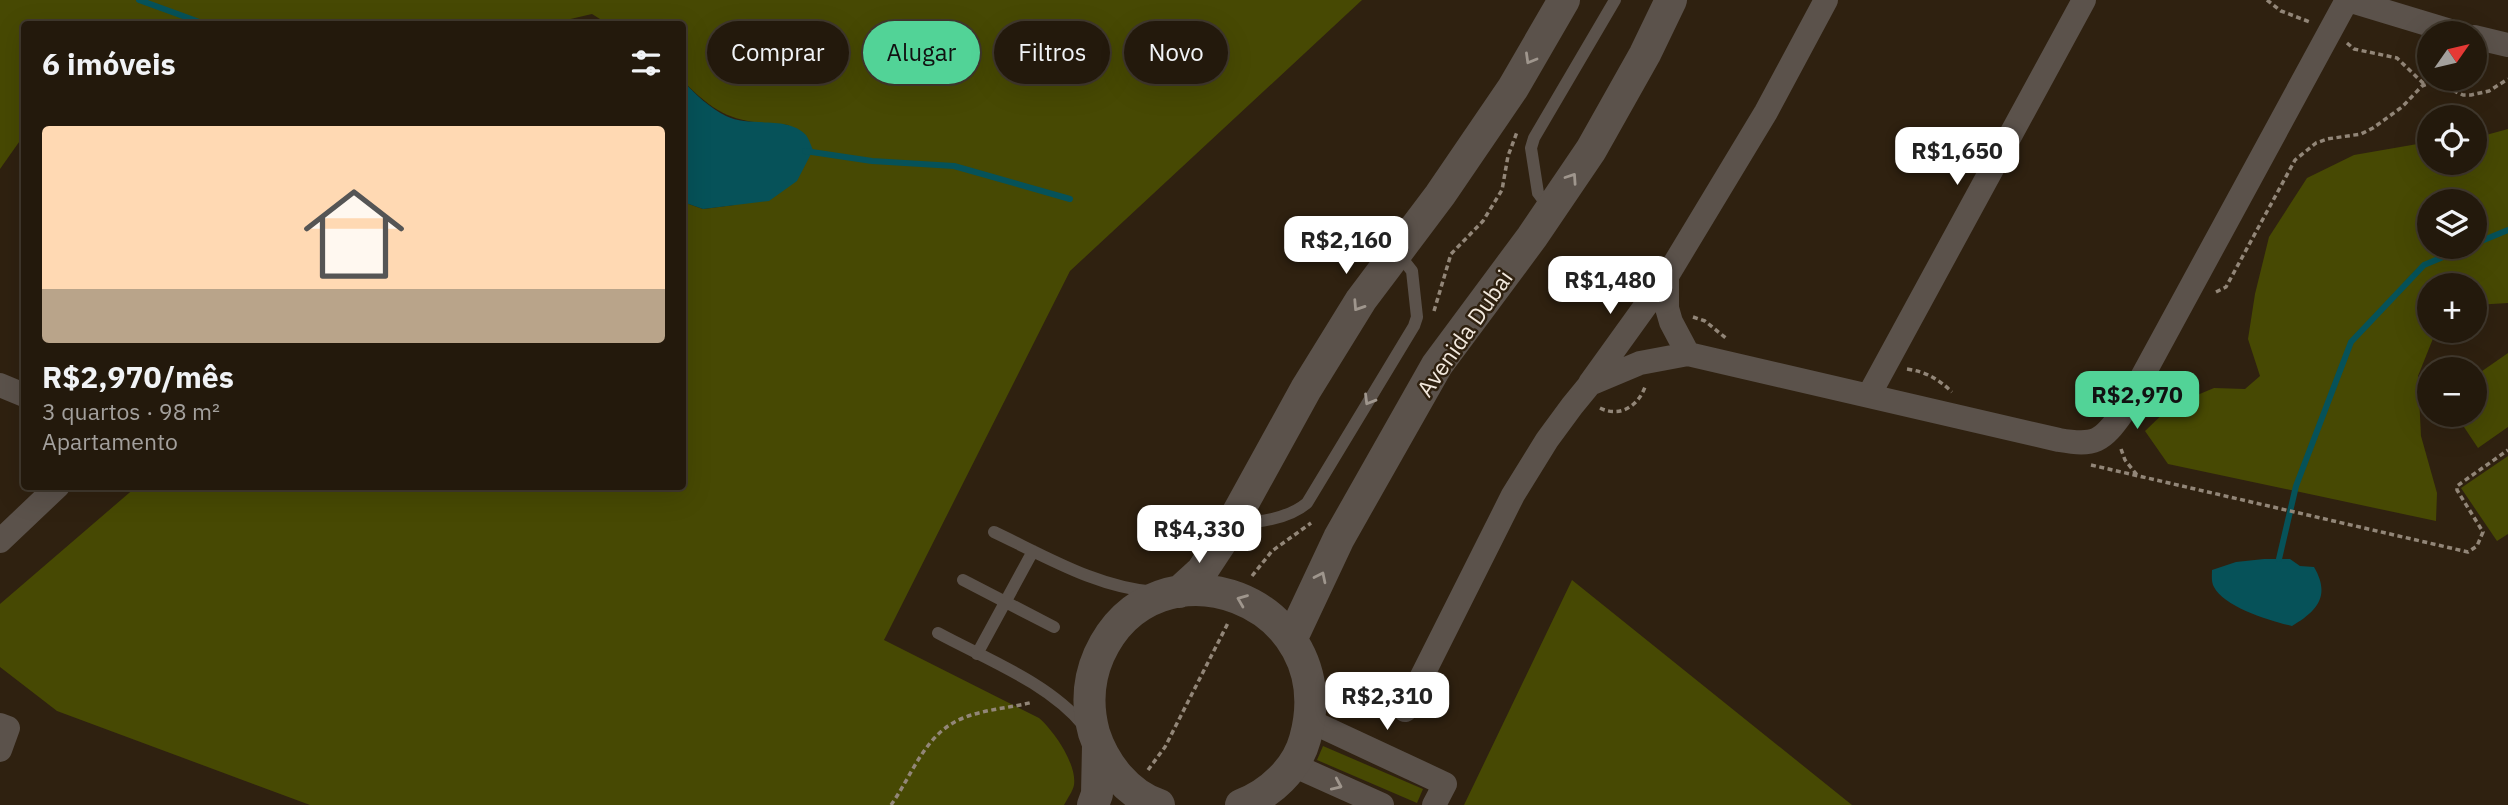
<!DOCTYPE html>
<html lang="pt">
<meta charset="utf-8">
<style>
body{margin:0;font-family:"IBM Plex Sans",sans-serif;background:#2f261a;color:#f1f3f6;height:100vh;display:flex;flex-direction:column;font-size:26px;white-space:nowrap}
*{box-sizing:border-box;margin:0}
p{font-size:23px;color:#a3a09d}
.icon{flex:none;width:38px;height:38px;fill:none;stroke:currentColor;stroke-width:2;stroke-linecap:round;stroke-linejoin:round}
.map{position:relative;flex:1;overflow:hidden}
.panel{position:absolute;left:21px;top:21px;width:665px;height:469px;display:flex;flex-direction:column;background:#23190c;border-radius:7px;box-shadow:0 7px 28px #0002,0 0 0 2px #40382d}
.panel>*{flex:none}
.hud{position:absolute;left:707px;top:21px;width:665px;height:63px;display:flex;gap:14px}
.needle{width:46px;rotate:56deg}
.tools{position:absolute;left:2417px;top:21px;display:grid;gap:14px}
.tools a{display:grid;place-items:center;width:70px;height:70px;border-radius:50%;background:#23190c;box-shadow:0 7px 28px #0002,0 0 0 2px #40382d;font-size:35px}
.price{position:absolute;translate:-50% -60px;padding:0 16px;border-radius:14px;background:#fff;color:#222;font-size:23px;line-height:46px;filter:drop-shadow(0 2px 4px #0008)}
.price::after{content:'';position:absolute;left:50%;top:42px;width:21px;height:16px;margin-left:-10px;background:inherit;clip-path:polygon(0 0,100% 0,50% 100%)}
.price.current{background:#52d397;color:#111}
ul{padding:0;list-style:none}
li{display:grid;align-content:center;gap:14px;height:371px;padding:0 21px}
li span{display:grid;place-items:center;height:217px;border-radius:7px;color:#555}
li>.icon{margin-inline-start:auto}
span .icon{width:126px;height:126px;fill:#fffc;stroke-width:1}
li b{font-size:30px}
h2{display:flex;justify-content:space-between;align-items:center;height:84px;padding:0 21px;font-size:30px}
.chip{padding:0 24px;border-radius:32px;background:#23190c;box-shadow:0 7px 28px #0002,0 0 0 2px #40382d;font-size:24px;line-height:63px}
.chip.current{background:#52d397;color:#111}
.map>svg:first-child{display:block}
.green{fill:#474903;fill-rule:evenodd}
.water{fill:#065259}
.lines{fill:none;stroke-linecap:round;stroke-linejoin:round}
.stream{stroke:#065259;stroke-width:6}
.path{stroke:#928678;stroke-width:3.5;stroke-dasharray:5 3.5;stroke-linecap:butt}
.service{stroke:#5b524b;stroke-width:12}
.minor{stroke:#5b524b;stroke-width:24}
.tertiary{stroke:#5b524b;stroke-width:32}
.oneway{stroke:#9f968d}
.labels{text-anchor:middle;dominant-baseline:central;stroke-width:5;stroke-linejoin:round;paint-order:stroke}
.street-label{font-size:23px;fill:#f3e9de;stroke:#2f2110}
</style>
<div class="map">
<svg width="2508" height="805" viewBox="0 0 2508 805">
<rect width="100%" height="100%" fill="#2f2110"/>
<!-- green -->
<path class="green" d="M0,0H1362L1070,271L884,640L1039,718C1054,731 1077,764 1074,785C1073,791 1067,799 1064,805H310L57,711L0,667V604L136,487L682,486L683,202L703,209L734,205L789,125C736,122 721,119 683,81L682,24H608L592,14L549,24H24V135L0,169Z
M2508,129V303L2475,305L2474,285H2429V331H2436L2418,376L2421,436L2437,493L2436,521L2168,464L2145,431L2171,406L2214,388L2245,389L2260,376L2248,339L2255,294L2269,237L2307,178L2354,155L2429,142V163H2474L2475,138ZM2474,201V247H2429V201Z
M2508,353V427L2478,448L2456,415H2474L2475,376Z
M2508,456V534L2497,541L2461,488Z
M1572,580L1852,805H1464Z
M1323,746L1423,789L1417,803L1317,760Z"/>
<!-- water -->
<path class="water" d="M683,81C695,94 710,108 726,116C750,128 787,115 806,135C809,139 811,146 813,150L797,181L769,201L703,209L683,202Z
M2264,559H2290L2300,566L2314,567C2331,596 2317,611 2292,626C2270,621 2224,607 2214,587C2211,582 2212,575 2212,570L2236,562Z"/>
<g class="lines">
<!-- stream -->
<path class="stream" d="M139,0L205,24
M805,151L872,161L954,166L1070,199
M2474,244L2508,230
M2279,559L2296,486L2351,342L2424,265L2467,247"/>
<!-- path -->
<path class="path" d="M2267,0L2281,11L2310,22
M2347,43L2354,49L2397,58L2425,85
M2216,292L2226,287L2295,160L2316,143L2327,139L2361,134L2373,128L2402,107L2422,86L2430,83L2441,85L2463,95H2471L2489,91L2508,79
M1434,311L1451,254L1483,221L1502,190L1508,156L1517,132
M1693,317L1705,321L1727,339
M1907,369C1927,372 1938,379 1952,392
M1600,408C1620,418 1638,406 1645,387
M2121,449L2125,460L2137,475
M2091,465L2468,552L2477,546L2483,532L2457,490V486L2508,450
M1252,576L1272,551L1311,523
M1148,770L1165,747L1228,623
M891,805C913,774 925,733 963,718C985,709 1011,708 1033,702"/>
<!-- service -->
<path class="service" d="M1550,209L1538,193L1531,148L1534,138L1615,0
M1235,524C1259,522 1288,519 1307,503L1414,326L1417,317L1412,271L1397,252
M994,532C1047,557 1096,587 1155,592
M963,580L1054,627
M938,633C986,659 1049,683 1084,726
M977,654L1033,551"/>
<!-- minor -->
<path class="minor" d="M2348,0L2457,33
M2474,37L2508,45
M1688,354L2059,440C2095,446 2102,442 2123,412L2347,0
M1590,383L1667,276
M0,385L24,395
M1869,395L2084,0
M0,541L58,486
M1405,710L1513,495L1547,440L1572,406L1590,384L1640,363L1688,354L1671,322L1667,308V276L1766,112L1826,0
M1310,721L1445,784L1434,805
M0,725L8,728L0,750
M1293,765L1382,805"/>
<!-- tertiary -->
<path class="tertiary" d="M1179,592L1202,571L1225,536L1306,389L1361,300L1440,195L1513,88L1564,0
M1292,638L1339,538L1437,365L1532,237L1591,150L1645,54L1671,0
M1093,805L1097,794L1098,746
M1159,805C1127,794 1104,764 1094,733C1087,707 1088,680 1099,655C1155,531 1344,599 1305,739C1297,769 1270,794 1241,805"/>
</g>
<!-- one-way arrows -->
<defs><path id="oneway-chevron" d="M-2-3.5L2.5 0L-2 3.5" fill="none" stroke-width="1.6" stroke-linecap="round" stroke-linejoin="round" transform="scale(1.75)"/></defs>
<g class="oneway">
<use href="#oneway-chevron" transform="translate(1530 59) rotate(120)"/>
<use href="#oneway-chevron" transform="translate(1572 178) rotate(-56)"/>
<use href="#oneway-chevron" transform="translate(1358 306) rotate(123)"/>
<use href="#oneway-chevron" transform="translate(1369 400) rotate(121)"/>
<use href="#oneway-chevron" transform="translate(1321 577) rotate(-64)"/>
<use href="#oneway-chevron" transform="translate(1242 600) rotate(-158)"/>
<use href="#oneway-chevron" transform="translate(1337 785) rotate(24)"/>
</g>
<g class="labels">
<!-- street labels -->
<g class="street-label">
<text transform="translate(1464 333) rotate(-55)">Avenida Dubai</text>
</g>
</g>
</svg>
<div class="tools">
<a><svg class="needle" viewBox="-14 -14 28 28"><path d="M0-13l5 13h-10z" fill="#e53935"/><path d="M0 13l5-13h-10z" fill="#a3a09d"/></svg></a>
<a><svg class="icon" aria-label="locate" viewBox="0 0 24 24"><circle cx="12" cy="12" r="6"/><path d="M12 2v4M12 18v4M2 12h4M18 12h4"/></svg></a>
<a><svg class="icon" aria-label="layers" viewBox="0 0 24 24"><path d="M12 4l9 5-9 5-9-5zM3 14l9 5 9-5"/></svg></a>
<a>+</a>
<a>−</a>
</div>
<b class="price" style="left:1957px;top:187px">R$1,650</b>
<b class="price" style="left:1346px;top:276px">R$2,160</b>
<b class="price" style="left:1610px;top:316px">R$1,480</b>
<b class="price current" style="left:2137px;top:431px">R$2,970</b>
<b class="price" style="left:1199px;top:565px">R$4,330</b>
<b class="price" style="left:1387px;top:732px">R$2,310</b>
<div class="hud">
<a class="chip">Comprar</a>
<a class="chip current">Alugar</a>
<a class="chip">Filtros</a>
<a class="chip">Novo</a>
</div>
<section class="panel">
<h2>6 imóveis<svg class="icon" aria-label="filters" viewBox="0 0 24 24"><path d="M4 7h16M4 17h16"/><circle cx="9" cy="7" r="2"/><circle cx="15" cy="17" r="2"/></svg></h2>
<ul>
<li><span style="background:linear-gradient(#ffd9b3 75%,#b9a48a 0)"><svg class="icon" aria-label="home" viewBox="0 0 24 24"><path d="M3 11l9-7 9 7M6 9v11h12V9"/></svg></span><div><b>R$2,970/mês</b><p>3 quartos · 98 m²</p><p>Apartamento</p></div></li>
</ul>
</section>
</div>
